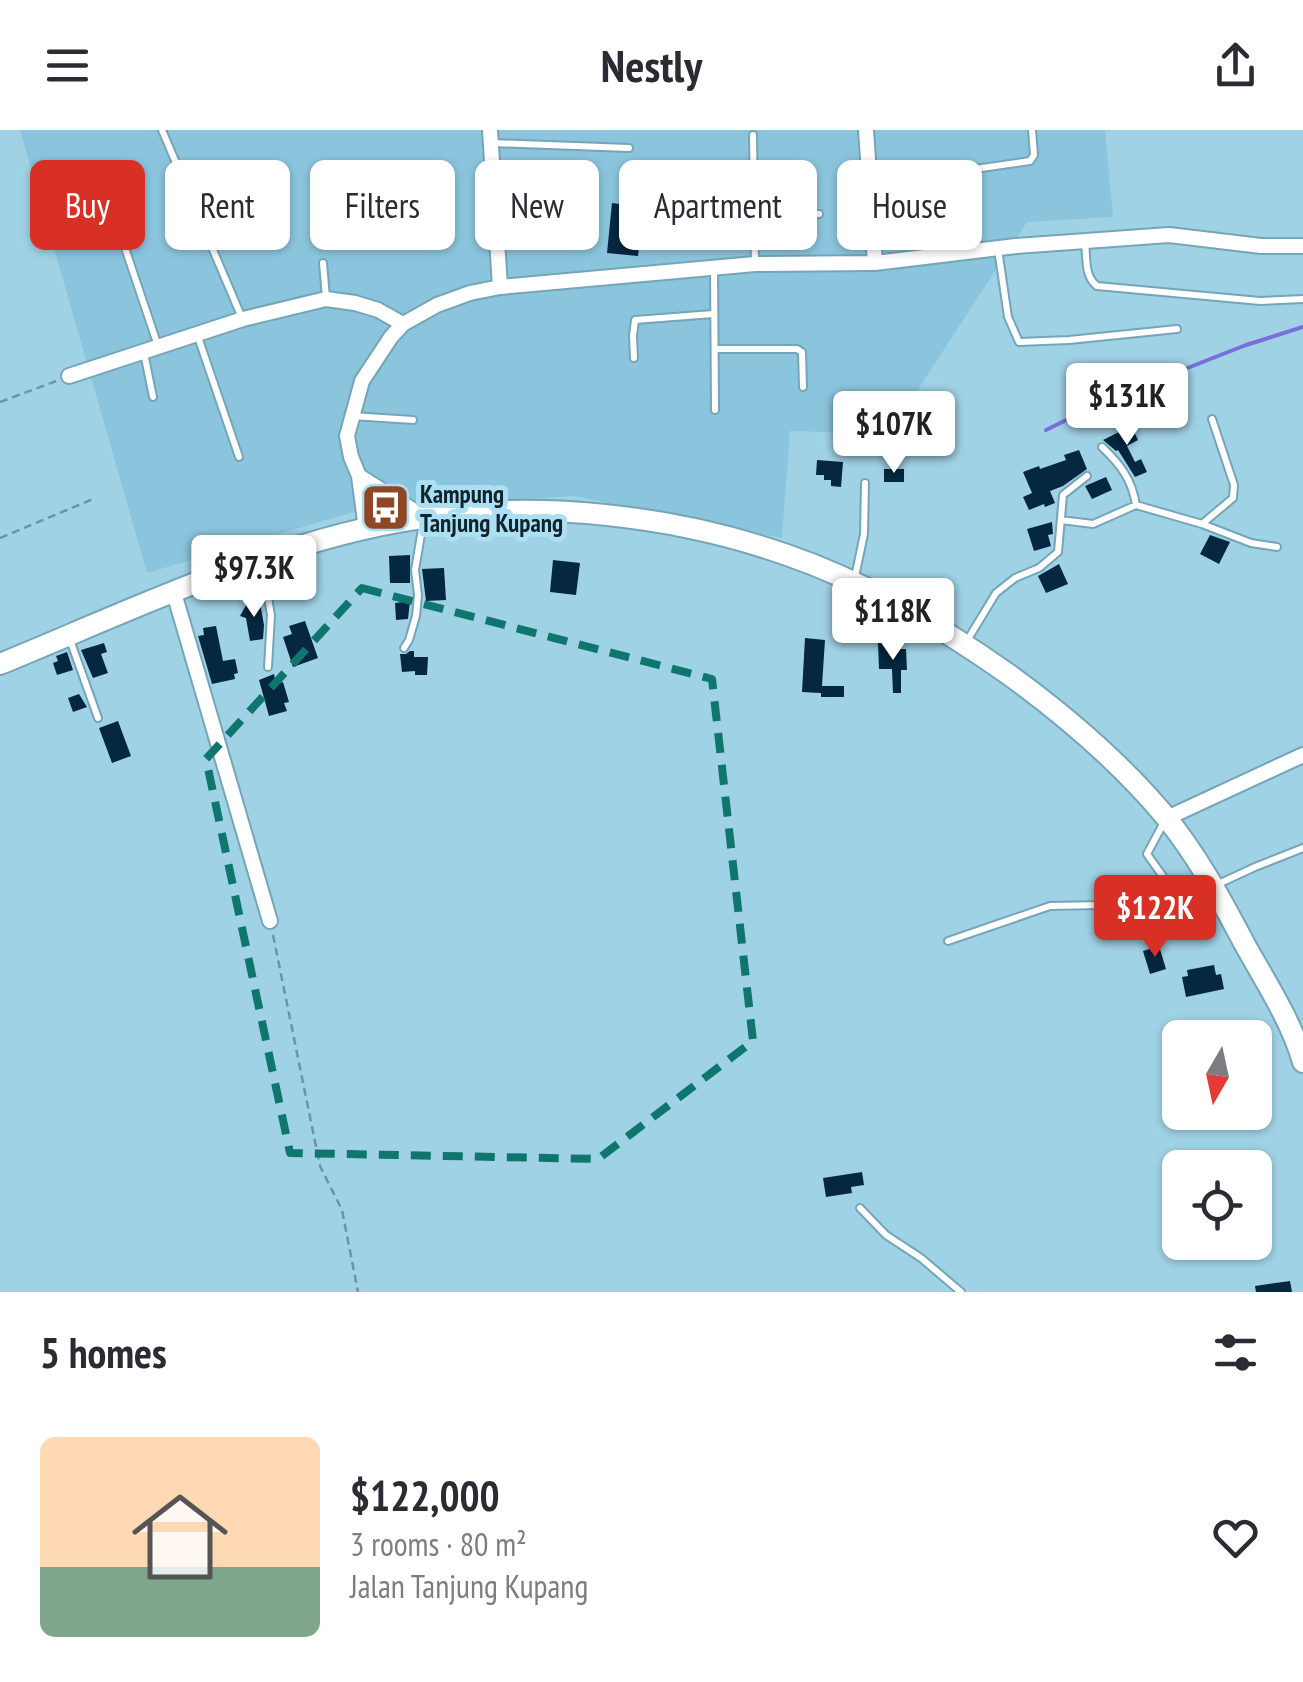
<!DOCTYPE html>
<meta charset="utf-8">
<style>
body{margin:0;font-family:"PT Sans Narrow",sans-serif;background:#f7f7f7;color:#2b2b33;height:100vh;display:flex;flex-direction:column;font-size:38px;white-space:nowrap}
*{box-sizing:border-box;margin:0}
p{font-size:32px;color:#7c7c81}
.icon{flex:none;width:55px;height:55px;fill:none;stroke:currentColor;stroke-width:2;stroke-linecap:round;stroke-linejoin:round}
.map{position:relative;height:1162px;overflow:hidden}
.sheet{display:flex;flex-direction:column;background:#fff;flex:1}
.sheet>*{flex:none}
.hud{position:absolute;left:30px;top:30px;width:1245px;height:90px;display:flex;gap:20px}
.needle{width:65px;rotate:189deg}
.fabs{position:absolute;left:1162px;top:890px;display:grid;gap:20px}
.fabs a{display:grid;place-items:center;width:110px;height:110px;border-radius:15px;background:#fff;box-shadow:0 2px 8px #0004;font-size:50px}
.price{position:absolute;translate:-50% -85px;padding:0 22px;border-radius:10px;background:#fff;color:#222;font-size:32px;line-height:65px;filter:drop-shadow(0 2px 5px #0008)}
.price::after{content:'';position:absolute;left:50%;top:60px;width:30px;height:22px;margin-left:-15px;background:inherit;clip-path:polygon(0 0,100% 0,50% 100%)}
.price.active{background:#d93025;color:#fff}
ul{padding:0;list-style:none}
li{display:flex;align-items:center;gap:30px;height:250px;padding:0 40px}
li+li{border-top:2px solid #e1e1e2}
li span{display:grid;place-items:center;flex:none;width:280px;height:200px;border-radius:15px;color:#555}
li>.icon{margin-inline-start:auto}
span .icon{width:120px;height:120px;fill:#fffc;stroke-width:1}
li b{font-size:42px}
h2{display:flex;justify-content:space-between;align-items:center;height:120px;padding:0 40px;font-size:42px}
.chip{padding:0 35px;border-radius:15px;background:#fff;box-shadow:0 2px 8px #0004;font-size:35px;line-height:90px}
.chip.active{background:#d93025;color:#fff}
header{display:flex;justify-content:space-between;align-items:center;height:130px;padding:0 40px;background:#fff;font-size:45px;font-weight:800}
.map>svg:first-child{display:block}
.built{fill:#8bc5dd}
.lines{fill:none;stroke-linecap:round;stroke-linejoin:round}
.stream{stroke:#796fdb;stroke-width:4}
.building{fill:#052740}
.service-casing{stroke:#74a5b8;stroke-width:10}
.minor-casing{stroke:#74a5b8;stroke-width:18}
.secondary-casing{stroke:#74a5b8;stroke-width:24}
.path{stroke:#6d94a4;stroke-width:2.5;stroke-dasharray:8 5;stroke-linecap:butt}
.service{stroke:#fff;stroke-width:6}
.minor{stroke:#fff;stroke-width:14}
.secondary{stroke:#fff;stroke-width:20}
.marked{fill:none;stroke:#0f766e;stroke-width:8;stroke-dasharray:20 12;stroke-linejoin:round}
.labels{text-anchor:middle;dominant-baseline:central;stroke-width:10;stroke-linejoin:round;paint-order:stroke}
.poi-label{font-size:25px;font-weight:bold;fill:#10242c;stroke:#acdff4;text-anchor:start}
</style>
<header><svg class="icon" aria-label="menu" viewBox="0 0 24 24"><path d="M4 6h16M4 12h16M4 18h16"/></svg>Nestly<svg class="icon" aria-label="share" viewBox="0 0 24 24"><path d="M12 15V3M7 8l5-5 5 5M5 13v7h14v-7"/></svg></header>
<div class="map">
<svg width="1303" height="1162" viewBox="0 0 1303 1162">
<rect width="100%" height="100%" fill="#a0d2e6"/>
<!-- built -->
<path class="built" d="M20,0H1105L1113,87L1027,92L889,304L790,301L782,408L573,366L360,380L147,443Z"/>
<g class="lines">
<!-- stream -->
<path class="stream" d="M1046,300L1111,268L1246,215L1303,197"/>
</g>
<!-- building -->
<path class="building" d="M612,73L643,77L638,126L607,123Z
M1129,291L1138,310L1127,316L1135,332L1141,329L1147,342L1135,347L1118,320L1116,321L1103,310L1121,301L1119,296Z
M1079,320L1087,339L1063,356L1050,361L1055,373L1045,377L1044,374L1029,380L1023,367L1032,363L1023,342L1039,336L1040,339L1066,330L1064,325Z
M817,330L843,332L841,357L831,356V350H824V345H816Z
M884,339H904V352H884Z
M1106,347L1112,360L1092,369L1085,356Z
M1052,392L1053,404L1048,405L1051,416L1034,421L1027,399Z
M1210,405L1230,412L1219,434L1200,424Z
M410,425V453H390L389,426Z
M553,430L580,433L576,465L550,462Z
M1059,434L1068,454L1046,463L1038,446Z
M444,438L446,470L426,471L422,439Z
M250,468L260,473L264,495L263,509L250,511L246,488L240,486Z
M410,471L408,489L396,490L395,473Z
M305,491L318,528L293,537L283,507L292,504L289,496Z
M216,496L223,531L235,529L238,543L234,544L235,549L212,554L198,506L204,505L203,498Z
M805,508L825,510L822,556H844V567H821V563L802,562Z
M878,512H893V519H906L907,540H901V563H893L892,539H879Z
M104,513L107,522L101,524L108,543L93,548L81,520Z
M410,521H414V527H428L427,545H415V541L402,542L400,524H406Z
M67,522L73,540L57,545L53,533L58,531L56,526Z
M274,544L276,554L283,552L289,572L284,573L287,581L269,586L259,550Z
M79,564L87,577L73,582L68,568Z
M118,591L131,626L112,633L99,598Z
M1194,766L1201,781L1185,790L1158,797L1155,785L1164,782L1161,773Z
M1159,816L1166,839L1150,844L1143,821Z
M1214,835L1216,845L1221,844L1224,859L1186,867L1182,847L1188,846L1187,840Z
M862,1042L864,1055L851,1057L852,1063L826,1067L823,1048Z
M1290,1151L1292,1162H1256L1255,1156Z"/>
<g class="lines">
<defs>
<path id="service" d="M162,0L242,188
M753,5L755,133
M492,13L629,18
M871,54L1030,31L1034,25L1032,0
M754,82L819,84
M117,94L158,216
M1085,113C1087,128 1084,146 1097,156L1260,171L1303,169
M998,119L1008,187L1019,212L1069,210L1177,199
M323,133L326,168
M714,139L715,280
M197,204L239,327
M715,219H797L802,222L803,257
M144,223L153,267
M634,228L633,206L635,190L713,184
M352,286L413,290
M1102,317C1121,335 1132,350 1136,375
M1061,390L1093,394L1136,375L1202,394L1251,413L1277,417
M1202,394L1233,368L1234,355L1212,289
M257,437L267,462L271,485L268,537
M855,447L864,404L865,353
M69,507L98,588
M965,514L996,463L1015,448L1039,438L1058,422L1063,365L1087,346
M404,518L409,510L416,486L418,465L415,440L423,393
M1163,694L1147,724L1174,762L1214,756L1255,737L1303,718
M948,811L1050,776L1102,775L1174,762
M860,1078L886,1105L921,1128L961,1162"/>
<path id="minor" d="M490,0L500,157
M866,0L875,133
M69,246L243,189L326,169L355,173L378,180L403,194
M359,346L424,387
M366,399L359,346L351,327L347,306L362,251L391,207L403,194L437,175L470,163L500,157L755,134L875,133L1016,116L1169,105L1261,116H1303
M174,463L270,791
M1167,688L1303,625"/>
<path id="secondary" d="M0,534C132,480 280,408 422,388C543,371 673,385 787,425C866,452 940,496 1008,544C1066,586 1119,631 1165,686C1196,724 1221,769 1244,813C1265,851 1291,890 1303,932"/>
</defs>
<!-- service casing -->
<use href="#service" class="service-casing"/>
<!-- minor casing -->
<use href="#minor" class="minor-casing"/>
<!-- secondary casing -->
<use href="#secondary" class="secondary-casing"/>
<!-- path -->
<path class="path" d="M0,272L59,250
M0,408L93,369
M273,805L320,1036L342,1080L358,1162"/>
<!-- service -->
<use href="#service" class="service"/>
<!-- minor -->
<use href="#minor" class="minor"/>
<!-- secondary -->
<use href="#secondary" class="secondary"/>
</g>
<!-- marked area -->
<path class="marked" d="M362,458L712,549L753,911L598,1029L290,1023L206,629Z"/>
<!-- icons -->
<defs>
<symbol id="bus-square" viewBox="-11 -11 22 22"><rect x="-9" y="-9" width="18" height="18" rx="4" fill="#8f4725" stroke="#acdff4"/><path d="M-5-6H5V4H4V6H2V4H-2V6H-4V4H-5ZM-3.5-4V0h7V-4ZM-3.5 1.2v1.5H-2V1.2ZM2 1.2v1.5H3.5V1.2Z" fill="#fff"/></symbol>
</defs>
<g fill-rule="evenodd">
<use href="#bus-square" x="358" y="350" width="55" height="55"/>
</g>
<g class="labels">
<!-- poi labels -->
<g class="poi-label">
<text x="420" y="364">Kampung<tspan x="420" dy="29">Tanjung Kupang</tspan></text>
</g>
</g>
</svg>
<div class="fabs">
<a><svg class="needle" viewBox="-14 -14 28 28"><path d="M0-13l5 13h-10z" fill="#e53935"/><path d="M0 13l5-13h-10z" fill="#7c7c81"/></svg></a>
<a><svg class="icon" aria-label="locate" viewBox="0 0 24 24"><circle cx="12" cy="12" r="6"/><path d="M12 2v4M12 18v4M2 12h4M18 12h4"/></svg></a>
</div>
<b class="price" style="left:1127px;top:318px">$131K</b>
<b class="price" style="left:894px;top:346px">$107K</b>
<b class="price" style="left:254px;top:490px">$97.3K</b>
<b class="price" style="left:893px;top:533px">$118K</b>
<b class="price active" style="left:1155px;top:830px">$122K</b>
<div class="hud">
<a class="chip active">Buy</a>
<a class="chip">Rent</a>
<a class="chip">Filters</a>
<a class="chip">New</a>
<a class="chip">Apartment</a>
<a class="chip">House</a>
</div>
</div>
<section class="sheet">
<h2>5 homes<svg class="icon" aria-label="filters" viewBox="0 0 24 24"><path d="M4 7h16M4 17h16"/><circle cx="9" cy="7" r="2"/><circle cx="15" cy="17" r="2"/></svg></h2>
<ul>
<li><span style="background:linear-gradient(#ffd9b3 65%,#7fa58c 0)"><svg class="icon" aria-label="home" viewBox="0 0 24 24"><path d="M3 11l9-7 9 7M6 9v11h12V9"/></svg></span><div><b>$122,000</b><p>3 rooms · 80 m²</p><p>Jalan Tanjung Kupang</p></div><svg class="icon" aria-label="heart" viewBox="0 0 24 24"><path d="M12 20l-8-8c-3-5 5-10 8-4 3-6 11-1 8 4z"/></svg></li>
</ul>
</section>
